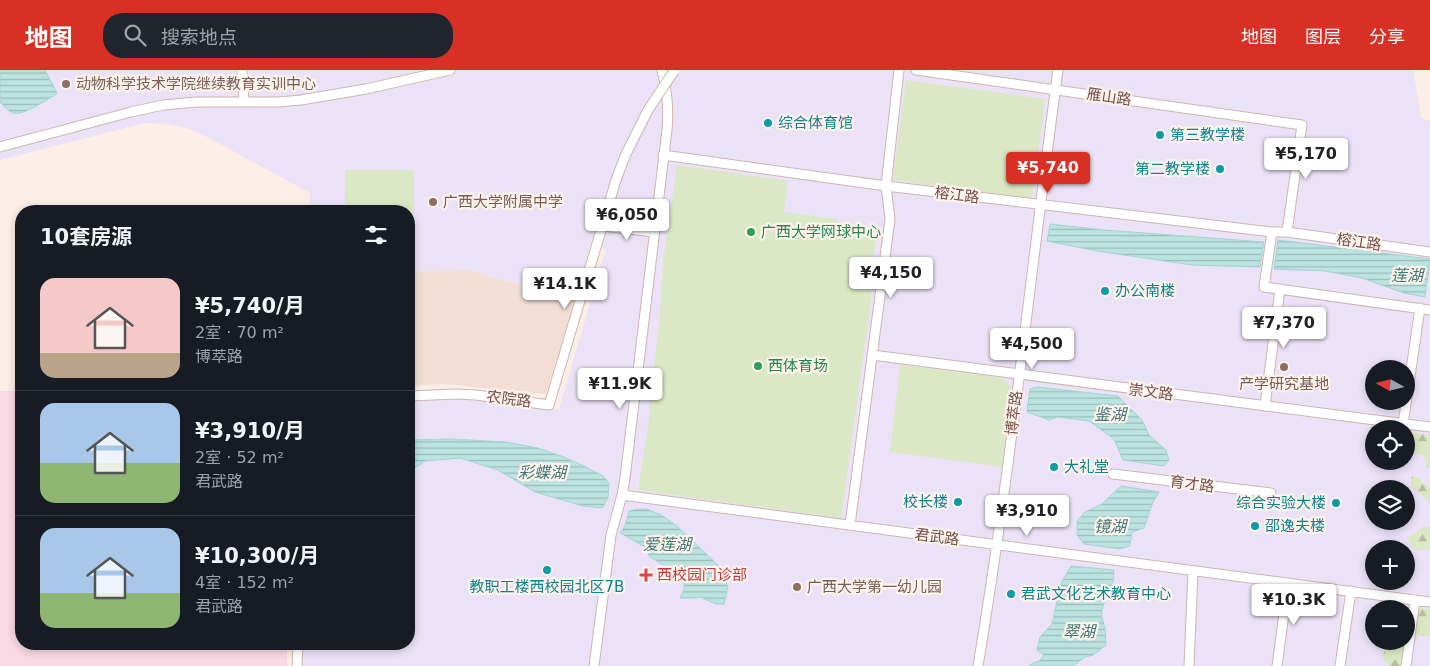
<!DOCTYPE html>
<html lang="zh">
<meta charset="utf-8">
<style>
body{margin:0;font-family:"DejaVu Sans","Noto Sans SC",sans-serif;background:#20242c;color:#f1f3f6;height:100vh;display:flex;flex-direction:column;font-size:19px;white-space:nowrap}
*{box-sizing:border-box;margin:0}
p{font-size:16px;color:#9ea1a6}
.icon{flex:none;width:28px;height:28px;fill:none;stroke:currentColor;stroke-width:2;stroke-linecap:round;stroke-linejoin:round}
.map{position:relative;flex:1;overflow:hidden}
.side{position:absolute;left:15px;top:135px;width:400px;height:445px;display:flex;flex-direction:column;background:#171b24;border-radius:20px;box-shadow:0 2px 8px #0003}
.side>*{flex:none}
.needle{width:32px;rotate:278deg}
.controls{position:absolute;left:1365px;top:290px;display:grid;gap:10px}
.controls a{display:grid;place-items:center;width:50px;height:50px;border-radius:50%;background:#171b24;box-shadow:0 2px 8px #0003;font-size:25px}
.price{position:absolute;translate:-50% -42px;padding:0 11px;border-radius:5px;background:#fff;color:#222;font-size:16px;line-height:32px;filter:drop-shadow(0 1px 2px #0008)}
.price::after{content:'';position:absolute;left:50%;top:30px;width:15px;height:11px;margin-left:-8px;background:inherit;clip-path:polygon(0 0,100% 0,50% 100%)}
.price.selected{background:#d93025;color:#fff}
ul{padding:0;list-style:none}
li{display:flex;align-items:center;gap:15px;height:125px;padding:0 25px}
li+li{border-top:1px solid #363941}
li span{display:grid;place-items:center;flex:none;width:140px;height:100px;border-radius:15px;color:#555}
li>.icon{margin-inline-start:auto}
span .icon{width:60px;height:60px;fill:#fffc;stroke-width:1}
li b{font-size:21px}
h2{display:flex;justify-content:space-between;align-items:center;height:60px;padding:0 25px;font-size:21px}
header{display:flex;align-items:center;gap:30px;box-sizing:border-box;height:70px;padding:0 25px;background:#d93025;color:#fff}
header strong{font-size:24px}
nav{display:flex;gap:28px;margin-inline-start:auto;font-size:18px}
.search{width:350px;height:45px;background:#20242c;display:flex;align-items:center;gap:12px;box-sizing:border-box;padding:0 18px;border-radius:20px;color:#9ea1a6;font-size:19px}
.map>svg:first-child{display:block}
.residential{fill:#f2ded4}
.education{fill:#ebe2f7;fill-rule:evenodd}
.medical{fill:#f9d9e4}
.grass{fill:#dbe8c5}
.forest{fill:url(#forest-firs)}
.water{fill:url(#water-rules);stroke:#a2d5d2}
.lines{fill:none;stroke-linecap:round;stroke-linejoin:round}
.minor-casing{stroke:#ceb6af;stroke-width:11}
.minor{stroke:#fff;stroke-width:9}
.minor-bridge-casing{stroke:#ceb6af;stroke-width:11;stroke-linecap:butt}
.minor-bridge{stroke:#fff;stroke-width:9}
.education-dot{fill:#8d6e63;stroke:#fef3ec;stroke-width:2}
.culture-dot{fill:#0f9aa8;stroke:#fef3ec;stroke-width:2}
.leisure-dot{fill:#2e9e5b;stroke:#fef3ec;stroke-width:2}
.health-dot{fill:#e0444e;stroke:#fef3ec;stroke-width:2}
.labels{text-anchor:middle;dominant-baseline:central;stroke-width:4.5;stroke-linejoin:round;paint-order:stroke}
.education-label{font-size:15px;fill:#785e54;stroke:#fef3ec;text-anchor:start}
.street-label{font-size:15px;fill:#73514c;stroke:#fef3ec}
.culture-label{font-size:15px;fill:#0d838f;stroke:#fef3ec;text-anchor:start}
.leisure-label{font-size:15px;fill:#27864d;stroke:#fef3ec;text-anchor:start}
.health-label{font-size:15px;fill:#be3a42;stroke:#fef3ec;text-anchor:start}
.water-label{font-size:16px;font-style:italic;fill:#407875;stroke:#fef3ec}
</style>
<header>
<strong>地图</strong>
<div class="search"><svg class="icon" aria-label="search" viewBox="0 0 24 24"><circle cx="10" cy="10" r="6"/><path d="M15 15l6 6"/></svg>搜索地点</div>
<nav><a>地图</a><a>图层</a><a>分享</a></nav>
</header>
<div class="map">
<svg width="1430" height="596" viewBox="0 0 1430 596">
<defs>
<pattern id="forest-firs" width="22" height="20" patternUnits="userSpaceOnUse" patternTransform="scale(1.25)"><rect width="22" height="20" fill="#dbe8c5"/><path d="M5 1l3.5 6h-7zM16 11l3.5 6h-7z" fill="#b6bea2"/></pattern>
<pattern id="water-rules" width="6" height="5" patternUnits="userSpaceOnUse" patternTransform="scale(1.25)"><rect width="6" height="5" fill="#bbe4e1"/><path d="M0 2.5h6" fill="none" stroke="#9cbbb9"/></pattern>
</defs>
<rect width="100%" height="100%" fill="#fbeee6"/>
<!-- residential -->
<path class="residential" d="M469,200L575,231L546,324L443,314L409,316V201Z"/>
<!-- education -->
<path class="education" d="M0,0H1415L1414,4L1421,48L1430,51V596H300V574H409V329L456,327L510,332L559,339L606,179L591,175L575,231L469,200L409,201V141H310V123L209,68L190,59L167,54L145,53L0,90ZM1374,299H1406V331H1374ZM1374,359H1406V391H1374ZM1374,419H1406V451H1374ZM1374,479H1406V511H1374ZM1374,539H1406V571H1374Z"/>
<!-- medical -->
<path class="medical" d="M0,321H21V574H287V596H0Z"/>
<!-- grass -->
<path class="grass" d="M906,10L1045,29L1032,129L893,110Z
M677,95L788,111L784,142L836,149L840,158L877,163L870,213L871,231L841,448L638,420L650,343L649,336L659,256L663,192Z
M345,100H414V194H409V141H345Z
M900,295L999,307C1005,310 1010,313 1011,320L1002,397L890,382Z"/>
<!-- forest -->
<path class="forest" d="M1406,362L1430,365V398L1426,397V389L1421,384H1412L1406,377Z
M1412,406C1422,408 1421,413 1430,418V433L1421,424L1410,417Z
M1425,456L1430,457V479L1415,481L1407,468Z
M1418,538L1430,539V566L1414,565Z
M1385,571H1405L1402,596H1389L1383,590Z"/>
<!-- water -->
<path class="water" d="M0,0H45L57,23L55,25C46,30 23,46 13,43C8,41 4,36 0,32Z
M1050,154L1104,160L1264,172L1260,197L1192,195L1097,181L1047,171Z
M1278,170L1430,189L1425,227L1404,223L1362,208L1325,201L1274,199Z
M1037,317L1118,326L1142,350L1149,365L1166,380L1169,390L1164,396L1123,390L1114,369L1089,351L1058,347L1049,350L1027,342L1030,319Z
M452,369L506,372L538,378L564,387L586,397L603,406L609,413L608,428L602,438L583,436L535,422L498,400L460,388L425,391L410,401L409,412V370Z
M1121,416L1159,422L1153,432L1144,458L1132,462L1130,476L1120,479L1084,474L1077,465V451L1085,442L1102,434Z
M636,439H647L663,446L677,456L718,495L728,517L724,534H716L700,527L696,528H680L684,519V512L680,506L649,486L647,478L620,463L625,456L629,441Z
M1071,496L1114,500L1113,511L1105,530L1101,544L1105,558L1106,575L1093,585L1085,587L1073,596H1029L1033,593L1039,591L1044,585L1037,580L1040,567L1052,554L1061,513Z"/>
<g class="lines">
<defs>
<path id="minor" d="M242,0L244,31
M916,0L1302,55L1287,162
M0,77L131,42L163,35L197,32H278L301,30L366,19L450,0
M663,85L886,116L1272,162H1287L1430,182
M603,156L654,162
M1272,162L1264,217L1430,240
M872,285L1430,357
M409,326L456,324L476,325L549,335L616,110L625,86L648,40
M1265,336L1280,219
M1403,354L1420,238
M1113,404L1271,423
M622,425L1430,532
M850,455L890,149L886,116L899,0
M297,596L298,574
M594,596L611,465L622,425L625,408L667,60C669,39 667,20 662,0
M978,596C1011,398 1031,199 1058,0
M1189,596L1193,501
M1277,596L1288,513
M1340,596L1351,521
M1406,596L1415,530"/>
</defs>
<!-- minor casing -->
<use href="#minor" class="minor-casing"/>
<!-- minor -->
<use href="#minor" class="minor"/>
<defs>
<path id="minor-bridge" d="M648,40L674,1"/>
</defs>
<!-- minor-bridge casing -->
<use href="#minor-bridge" class="minor-bridge-casing"/>
<!-- minor-bridge -->
<use href="#minor-bridge" class="minor-bridge"/>
</g>
<!-- markers -->
<g class="education-dot">
<circle cx="66" cy="14" r="5"/>
<circle cx="433" cy="132" r="5"/>
<circle cx="1284" cy="297" r="5"/>
<circle cx="797" cy="517" r="5"/>
</g>
<g class="culture-dot">
<circle cx="768" cy="53" r="5"/>
<circle cx="1160" cy="65" r="5"/>
<circle cx="1220" cy="99" r="5"/>
<circle cx="1105" cy="221" r="5"/>
<circle cx="1054" cy="397" r="5"/>
<circle cx="958" cy="432" r="5"/>
<circle cx="1336" cy="433" r="5"/>
<circle cx="1255" cy="456" r="5"/>
<circle cx="547" cy="500" r="5"/>
<circle cx="1011" cy="524" r="5"/>
</g>
<g class="leisure-dot">
<circle cx="751" cy="162" r="5"/>
<circle cx="758" cy="296" r="5"/>
</g>
<path class="health-dot" d="M643.5 497.5h5v5h5v5h-5v5h-5v-5h-5v-5h5z"/>
<g class="labels">
<!-- education labels -->
<g class="education-label">
<text x="76" y="14">动物科学技术学院继续教育实训中心</text>
<text x="443" y="132">广西大学附属中学</text>
<text x="1284" y="314" text-anchor="middle">产学研究基地</text>
<text x="807" y="517">广西大学第一幼儿园</text>
</g>
<!-- street labels -->
<g class="street-label">
<text transform="translate(1109 27) rotate(8)">雁山路</text>
<text transform="translate(957 125) rotate(7)">榕江路</text>
<text transform="translate(1359 172) rotate(8)">榕江路</text>
<text transform="translate(1151 322) rotate(7)">崇文路</text>
<text transform="translate(509 329) rotate(7)">农院路</text>
<text transform="translate(1014 343) rotate(-83)">博萃路</text>
<text transform="translate(1192 414) rotate(7)">育才路</text>
<text transform="translate(937 467) rotate(7)">君武路</text>
</g>
<!-- culture labels -->
<g class="culture-label">
<text x="778" y="53">综合体育馆</text>
<text x="1170" y="65">第三教学楼</text>
<text x="1210" y="99" text-anchor="end">第二教学楼</text>
<text x="1115" y="221">办公南楼</text>
<text x="1064" y="397">大礼堂</text>
<text x="948" y="432" text-anchor="end">校长楼</text>
<text x="1326" y="433" text-anchor="end">综合实验大楼</text>
<text x="1265" y="456">邵逸夫楼</text>
<text x="547" y="517" text-anchor="middle">教职工楼西校园北区7B</text>
<text x="1021" y="524">君武文化艺术教育中心</text>
</g>
<!-- leisure labels -->
<g class="leisure-label">
<text x="761" y="162">广西大学网球中心</text>
<text x="768" y="296">西体育场</text>
</g>
<!-- health labels -->
<g class="health-label">
<text x="657" y="505">西校园门诊部</text>
</g>
<!-- water labels -->
<g class="water-label">
<text x="1407" y="205">莲湖</text>
<text x="1110" y="344">鉴湖</text>
<text x="542" y="402">彩蝶湖</text>
<text x="1110" y="456">镜湖</text>
<text x="667" y="474">爱莲湖</text>
<text x="1079" y="561">翠湖</text>
</g>
</g>
</svg>
<div class="controls">
<a><svg class="needle" viewBox="-14 -14 28 28"><path d="M0-13l5 13h-10z" fill="#e53935"/><path d="M0 13l5-13h-10z" fill="#9ea1a6"/></svg></a>
<a><svg class="icon" aria-label="locate" viewBox="0 0 24 24"><circle cx="12" cy="12" r="6"/><path d="M12 2v4M12 18v4M2 12h4M18 12h4"/></svg></a>
<a><svg class="icon" aria-label="layers" viewBox="0 0 24 24"><path d="M12 4l9 5-9 5-9-5zM3 14l9 5 9-5"/></svg></a>
<a>+</a>
<a>−</a>
</div>
<b class="price" style="left:1306px;top:110px">¥5,170</b>
<b class="price selected" style="left:1048px;top:124px">¥5,740</b>
<b class="price" style="left:627px;top:171px">¥6,050</b>
<b class="price" style="left:891px;top:229px">¥4,150</b>
<b class="price" style="left:565px;top:240px">¥14.1K</b>
<b class="price" style="left:1284px;top:279px">¥7,370</b>
<b class="price" style="left:1032px;top:300px">¥4,500</b>
<b class="price" style="left:620px;top:340px">¥11.9K</b>
<b class="price" style="left:1027px;top:467px">¥3,910</b>
<b class="price" style="left:1294px;top:556px">¥10.3K</b>
<section class="side">
<h2>10套房源<svg class="icon" aria-label="filters" viewBox="0 0 24 24"><path d="M4 7h16M4 17h16"/><circle cx="9" cy="7" r="2"/><circle cx="15" cy="17" r="2"/></svg></h2>
<ul>
<li><span style="background:linear-gradient(#f6c9c9 75%,#b9a48a 0)"><svg class="icon" aria-label="home" viewBox="0 0 24 24"><path d="M3 11l9-7 9 7M6 9v11h12V9"/></svg></span><div><b>¥5,740/月</b><p>2室 · 70 m²</p><p>博萃路</p></div></li>
<li><span style="background:linear-gradient(#a9c7e8 60%,#8fb573 0)"><svg class="icon" aria-label="home" viewBox="0 0 24 24"><path d="M3 11l9-7 9 7M6 9v11h12V9"/></svg></span><div><b>¥3,910/月</b><p>2室 · 52 m²</p><p>君武路</p></div></li>
<li><span style="background:linear-gradient(#a9c7e8 65%,#8fb573 0)"><svg class="icon" aria-label="home" viewBox="0 0 24 24"><path d="M3 11l9-7 9 7M6 9v11h12V9"/></svg></span><div><b>¥10,300/月</b><p>4室 · 152 m²</p><p>君武路</p></div></li>
</ul>
</section>
</div>
